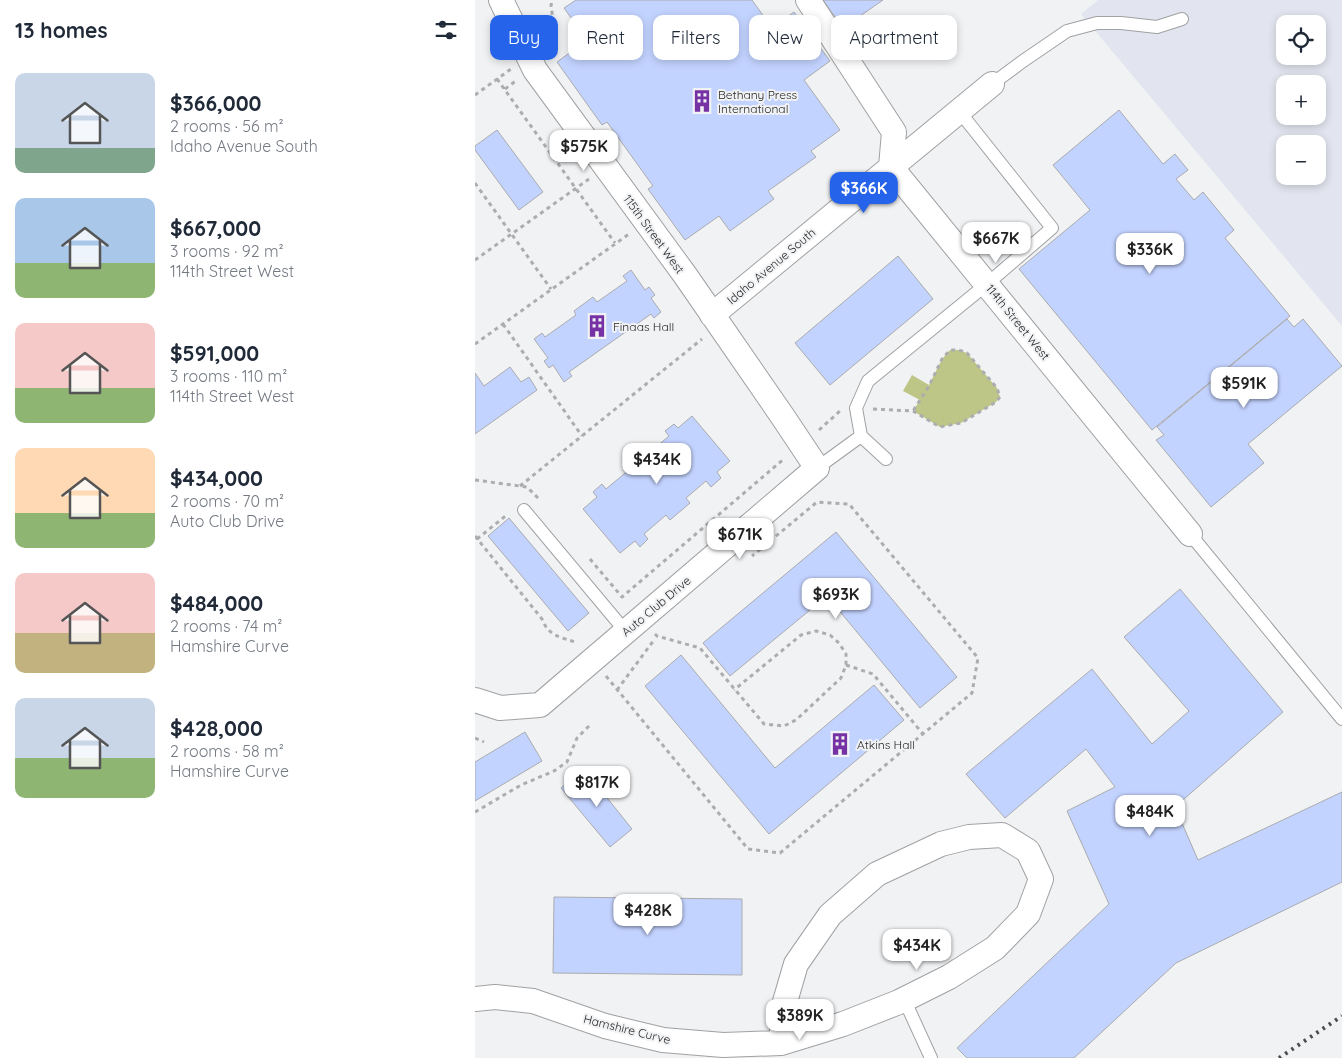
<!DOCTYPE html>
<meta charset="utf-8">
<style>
body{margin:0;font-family:Quicksand,sans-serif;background:#f2f2f3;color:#1f2937;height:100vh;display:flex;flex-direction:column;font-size:19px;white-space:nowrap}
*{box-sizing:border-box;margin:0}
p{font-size:16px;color:#747a83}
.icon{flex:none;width:28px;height:28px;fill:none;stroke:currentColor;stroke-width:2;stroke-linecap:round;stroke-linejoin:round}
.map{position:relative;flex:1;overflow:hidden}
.drawer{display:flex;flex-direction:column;background:#fff;width:475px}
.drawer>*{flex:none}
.top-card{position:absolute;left:15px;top:15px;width:475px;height:45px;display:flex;gap:10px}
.fabs{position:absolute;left:801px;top:15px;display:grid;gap:10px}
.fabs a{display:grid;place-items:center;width:50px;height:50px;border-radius:10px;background:#fff;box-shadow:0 2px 8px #0003;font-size:25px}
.price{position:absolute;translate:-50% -42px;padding:0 11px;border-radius:10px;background:#fff;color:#222;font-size:16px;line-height:32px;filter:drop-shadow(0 1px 2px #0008)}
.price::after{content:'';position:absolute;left:50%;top:30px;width:15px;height:11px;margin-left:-8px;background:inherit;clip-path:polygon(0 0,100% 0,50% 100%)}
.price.active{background:#2563eb;color:#fff}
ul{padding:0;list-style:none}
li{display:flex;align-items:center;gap:15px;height:125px;padding:0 15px}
li span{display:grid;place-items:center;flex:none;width:140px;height:100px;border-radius:10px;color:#555}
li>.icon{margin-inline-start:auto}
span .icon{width:60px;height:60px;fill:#fffc;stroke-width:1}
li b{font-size:21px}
h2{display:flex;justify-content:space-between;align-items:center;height:60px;padding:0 15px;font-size:21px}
.pill{padding:0 18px;border-radius:10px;background:#fff;box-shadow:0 2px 8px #0003;font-size:18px;line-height:45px}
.pill.active{background:#2563eb;color:#fff}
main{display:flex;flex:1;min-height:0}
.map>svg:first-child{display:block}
.built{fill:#e2e5ef;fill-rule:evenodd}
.green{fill:#bec687}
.building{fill:#c3d3ff;stroke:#aaabad}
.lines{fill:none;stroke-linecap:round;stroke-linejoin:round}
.service-casing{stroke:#a0a1a3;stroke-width:14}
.minor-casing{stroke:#a0a1a3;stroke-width:26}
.path{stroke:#acadaf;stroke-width:3;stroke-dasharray:4 4;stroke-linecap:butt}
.service{stroke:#fff;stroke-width:12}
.minor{stroke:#fff;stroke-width:24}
.rail{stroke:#4c4c4e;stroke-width:4;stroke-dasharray:2.5 5;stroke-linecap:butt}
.labels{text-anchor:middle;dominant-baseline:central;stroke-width:4;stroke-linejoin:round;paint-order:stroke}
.poi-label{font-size:12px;fill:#262627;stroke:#f1f2f4;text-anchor:start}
.street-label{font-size:12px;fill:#262627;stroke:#f1f2f4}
</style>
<main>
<section class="drawer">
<h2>13 homes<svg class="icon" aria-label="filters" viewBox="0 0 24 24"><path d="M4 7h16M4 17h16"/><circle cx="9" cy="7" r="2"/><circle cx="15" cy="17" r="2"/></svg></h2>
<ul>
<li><span style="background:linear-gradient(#c9d6e8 75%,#7fa58c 0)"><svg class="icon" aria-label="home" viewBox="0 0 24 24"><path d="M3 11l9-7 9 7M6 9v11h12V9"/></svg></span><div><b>$366,000</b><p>2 rooms · 56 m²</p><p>Idaho Avenue South</p></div></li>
<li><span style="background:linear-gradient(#a9c7e8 65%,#8fb573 0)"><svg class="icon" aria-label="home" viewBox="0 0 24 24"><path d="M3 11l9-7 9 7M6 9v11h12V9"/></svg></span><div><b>$667,000</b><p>3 rooms · 92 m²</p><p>114th Street West</p></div></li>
<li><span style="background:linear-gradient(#f6c9c9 65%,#8fb573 0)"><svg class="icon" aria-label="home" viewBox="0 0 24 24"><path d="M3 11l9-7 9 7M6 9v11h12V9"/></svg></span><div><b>$591,000</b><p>3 rooms · 110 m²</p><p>114th Street West</p></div></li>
<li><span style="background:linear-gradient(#ffd9b3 65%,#8fb573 0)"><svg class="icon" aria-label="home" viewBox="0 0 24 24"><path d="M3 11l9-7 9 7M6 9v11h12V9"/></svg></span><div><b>$434,000</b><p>2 rooms · 70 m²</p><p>Auto Club Drive</p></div></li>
<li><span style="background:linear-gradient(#f6c9c9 60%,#c2b280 0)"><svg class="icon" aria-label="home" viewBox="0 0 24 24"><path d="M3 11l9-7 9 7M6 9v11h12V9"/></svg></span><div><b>$484,000</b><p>2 rooms · 74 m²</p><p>Hamshire Curve</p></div></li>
<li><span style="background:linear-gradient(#c9d6e8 60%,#8fb573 0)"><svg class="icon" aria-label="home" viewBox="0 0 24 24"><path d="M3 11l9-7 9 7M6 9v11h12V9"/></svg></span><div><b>$428,000</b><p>2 rooms · 58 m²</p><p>Hamshire Curve</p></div></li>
</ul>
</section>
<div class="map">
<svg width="867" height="1058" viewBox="0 0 867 1058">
<rect width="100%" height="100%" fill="#f1f2f4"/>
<!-- built -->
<path class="built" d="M623,0H867V326L606,14ZM810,24H842V56H810ZM810,84H842V116H810ZM810,144H842V176H810Z"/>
<!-- green -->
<path class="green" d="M475,350H484L492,353L522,388L525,397L521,402L486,423L465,427L438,411L445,400L428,391L437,375L454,385L467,359Z"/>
<!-- building -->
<path class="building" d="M101,0H277L297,28L319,12L355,61L329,80L365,130L336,151L341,157L293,191L299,199L255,231L244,216L210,240L173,189L178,186L132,122L127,125L82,62L112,40L89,8Z
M348,0H408L368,28Z
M644,110L688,164L700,154L713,170L701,179L719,200L728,192L759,230L750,238L815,316L677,430L544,269L615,210L578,165Z
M22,130L68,192L44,210L0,150V146Z
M423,256L458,299L355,385L320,343Z
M156,270L170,290L174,287L180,295L176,298L186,312L179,318L176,314L94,372L97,376L89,382L78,365L74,368L69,361L73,358L59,339L67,333L70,337L101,315L99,311L118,297L122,302L152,281L148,276Z
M812,319L819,327L828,319L867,366L773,444L789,463L736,507L681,440L689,435L682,427Z
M35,367L46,382L54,377L62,390L0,434V373L9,386Z
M217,416L255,461L242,472L246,478L236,487L231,481L211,498L215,503L195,520L191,515L169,534L173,539L165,547L160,541L145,553L108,509L122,497L118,492L127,484L131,489L155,469L151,464L169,449L173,454L194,436L190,431L199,424L203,428Z
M34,518L114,613L93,631L13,536Z
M361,532L482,677L445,708L352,596L255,676L228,643Z
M705,589L808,712L700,807L723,860L867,792V882L701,963L599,1058H492L482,1048L634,904L592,811L640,787L611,749L530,818L491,774L617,669L677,744L714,711L649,637Z
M206,655L300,768L399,685L429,720L294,834L170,686Z
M50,732L67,761L0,801V762Z
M109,769L157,829L135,847L86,788Z
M79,897L267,899V975L78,973Z"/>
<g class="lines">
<defs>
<path id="service" d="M517,84L548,61L592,31L622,23H646L682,27L707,19
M386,436L381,408L393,381L512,284L577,228L484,111
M342,468L386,436L411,459
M49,510L151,632
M715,534L867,719
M429,999L456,1058"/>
<path id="minor" d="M333,0L419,132L416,167L715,534
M237,315L517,84
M0,700L25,708L65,705L342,468L308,417L210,275L60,70L26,0
M0,999L20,997L58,1001L130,1026L188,1040L248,1045L306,1043L309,1005L321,964L355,915L402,874L466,844L494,837L527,835L553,851L566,879L553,914L520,948L474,977L424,1002L368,1024L306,1043"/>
</defs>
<!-- service casing -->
<use href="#service" class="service-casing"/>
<!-- minor casing -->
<use href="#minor" class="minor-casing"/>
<!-- path -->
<path class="path" d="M72,44L80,33L76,6L77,0
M22,79L140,243
M30,89L42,80
M0,95L36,69
M0,183L76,289
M0,260L114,179
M28,324L107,436
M0,344L154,234
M398,409L438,411L465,427L486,423L521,402L525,397L522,388L492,353L484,350H475L467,359L454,386L438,411
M344,430L365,411
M0,480L52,487L64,499
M45,486L227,339
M0,536L67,619C74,637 86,637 103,643
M2,539L33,514
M115,559L147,597L310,458
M180,634L182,636L225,648L289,724L309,726L321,720L366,678L371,665V654L364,643L355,635L341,631L326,635L259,690
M371,665L398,674L448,734
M131,676L273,849L305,853L497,693L503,658L374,504L342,502L277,556
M142,690L179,640
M0,738L9,742
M0,812L46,785L79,771L92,762L102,738L115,725"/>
<!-- service -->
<use href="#service" class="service"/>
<!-- minor -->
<use href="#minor" class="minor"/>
<!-- rail -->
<path class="rail" d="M804,1058L867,1016"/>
</g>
<!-- icons -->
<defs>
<symbol id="building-bare" viewBox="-9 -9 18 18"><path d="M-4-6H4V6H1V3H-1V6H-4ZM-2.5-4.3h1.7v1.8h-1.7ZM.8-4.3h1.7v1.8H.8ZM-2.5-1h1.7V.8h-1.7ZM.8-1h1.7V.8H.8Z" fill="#7631a4" stroke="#f1f2f4" stroke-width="2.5" paint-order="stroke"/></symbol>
</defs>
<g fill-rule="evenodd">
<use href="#building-bare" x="211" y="85" width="32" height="32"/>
<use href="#building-bare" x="106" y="310" width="32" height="32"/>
<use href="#building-bare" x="349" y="728" width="32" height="32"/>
</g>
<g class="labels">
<!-- poi labels -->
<g class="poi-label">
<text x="243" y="94">Bethany Press<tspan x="243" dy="14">International</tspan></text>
<text x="138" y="326">Finaas Hall</text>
<text x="382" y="744">Atkins Hall</text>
</g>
<!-- street labels -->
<g class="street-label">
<text transform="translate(179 234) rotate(54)">115th Street West</text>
<text transform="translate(296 266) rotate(-40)">Idaho Avenue South</text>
<text transform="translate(543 322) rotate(51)">114th Street West</text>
<text transform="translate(181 606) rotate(-40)">Auto Club Drive</text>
<text transform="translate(152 1029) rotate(14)">Hamshire Curve</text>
</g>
</g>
</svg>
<div class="fabs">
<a><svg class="icon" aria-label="locate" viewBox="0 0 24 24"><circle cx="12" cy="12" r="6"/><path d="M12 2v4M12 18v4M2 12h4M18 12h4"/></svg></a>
<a>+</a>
<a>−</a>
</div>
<b class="price" style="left:109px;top:172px">$575K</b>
<b class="price active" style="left:389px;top:214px">$366K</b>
<b class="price" style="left:521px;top:264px">$667K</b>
<b class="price" style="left:675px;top:275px">$336K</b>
<b class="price" style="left:769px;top:409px">$591K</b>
<b class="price" style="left:182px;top:485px">$434K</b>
<b class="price" style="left:265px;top:560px">$671K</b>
<b class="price" style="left:361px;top:620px">$693K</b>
<b class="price" style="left:122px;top:808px">$817K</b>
<b class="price" style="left:675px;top:837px">$484K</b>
<b class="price" style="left:173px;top:936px">$428K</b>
<b class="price" style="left:442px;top:971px">$434K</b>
<b class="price" style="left:325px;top:1041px">$389K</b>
<div class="top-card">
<a class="pill active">Buy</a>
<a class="pill">Rent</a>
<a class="pill">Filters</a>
<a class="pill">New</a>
<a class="pill">Apartment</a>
</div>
</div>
</main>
